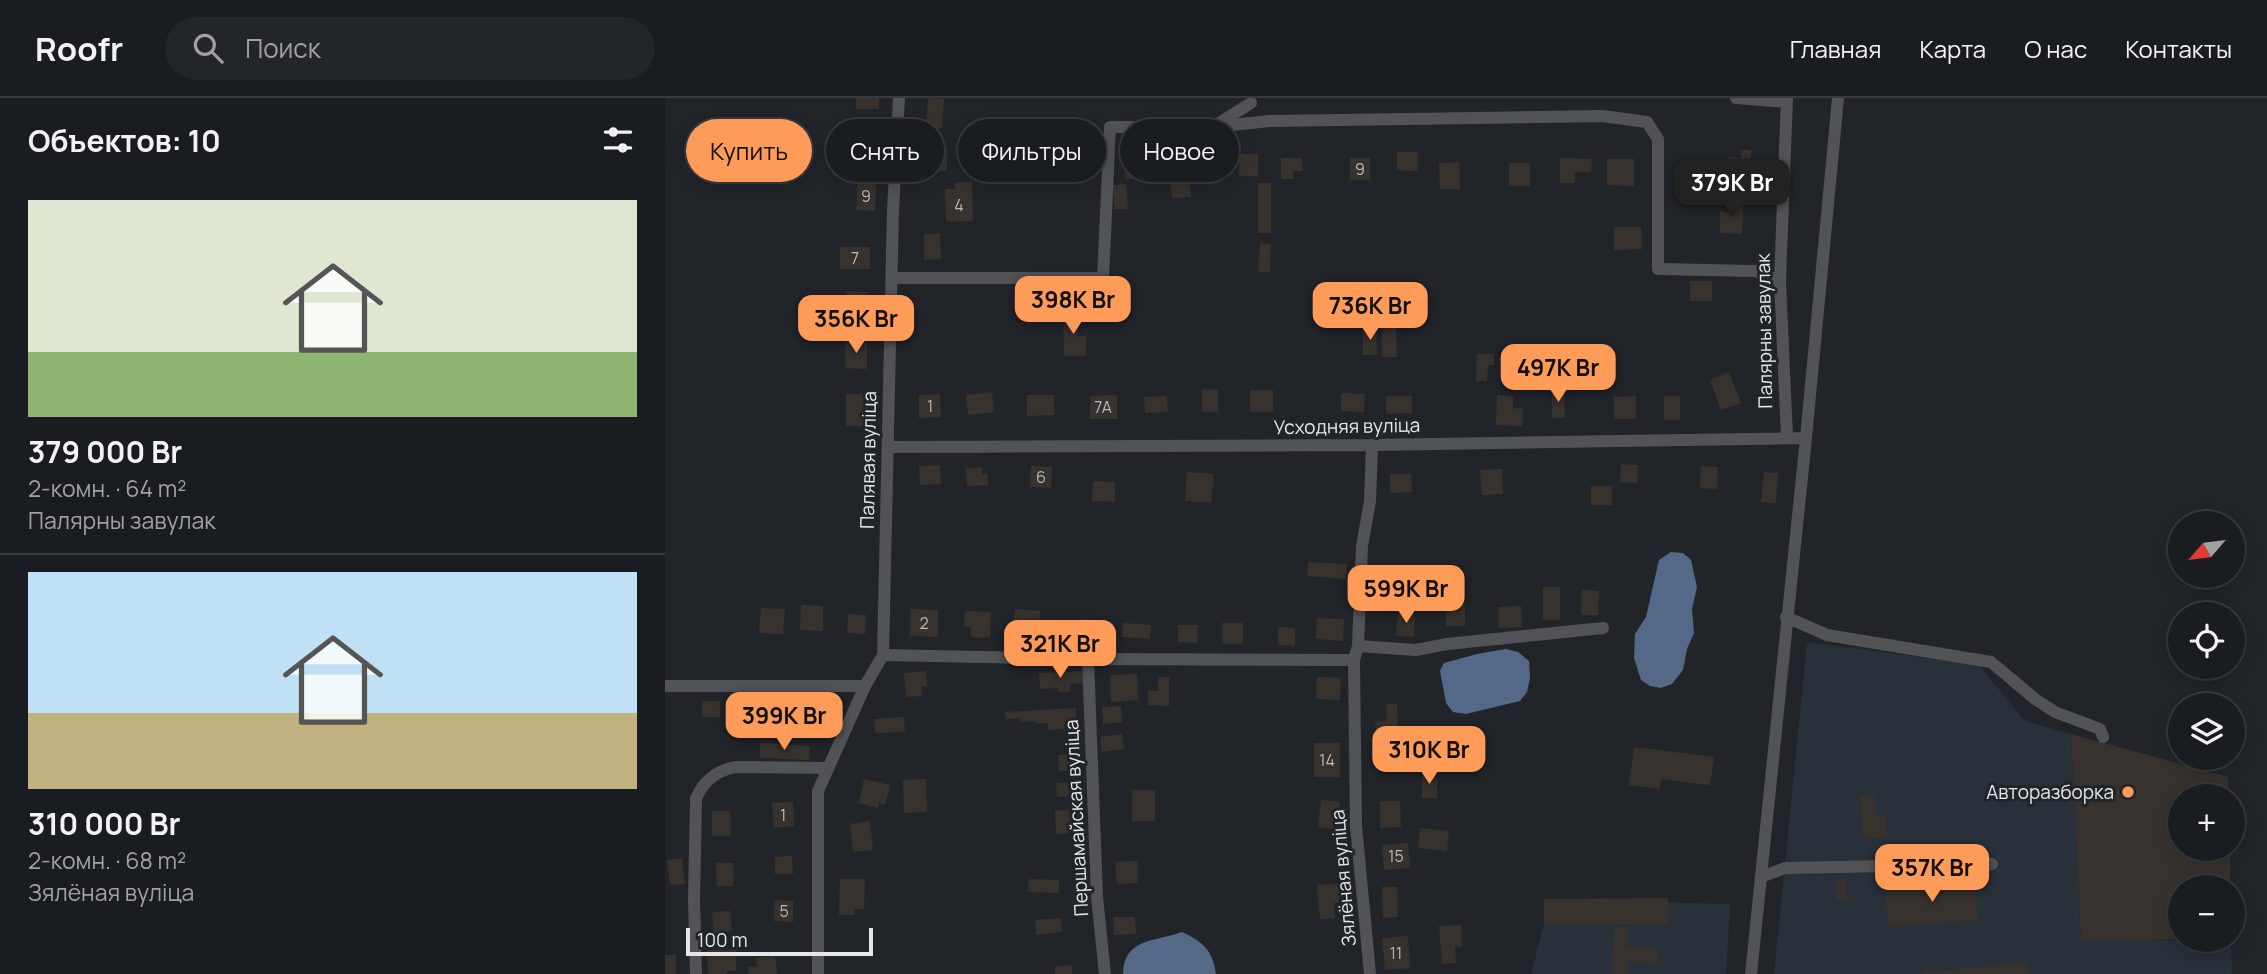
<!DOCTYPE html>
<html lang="ru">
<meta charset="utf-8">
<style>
body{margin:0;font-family:Manrope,sans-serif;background:#222529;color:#f1f3f6;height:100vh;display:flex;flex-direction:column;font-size:26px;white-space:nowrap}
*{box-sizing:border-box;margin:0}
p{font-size:23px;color:#9fa1a5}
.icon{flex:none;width:38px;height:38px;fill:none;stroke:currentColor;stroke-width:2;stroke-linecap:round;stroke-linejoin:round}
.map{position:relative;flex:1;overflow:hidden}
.panel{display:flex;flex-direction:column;background:#191c20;width:665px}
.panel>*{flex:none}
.hud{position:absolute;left:21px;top:21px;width:665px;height:63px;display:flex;gap:14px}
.needle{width:46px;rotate:242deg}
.fabs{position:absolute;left:1503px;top:413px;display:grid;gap:14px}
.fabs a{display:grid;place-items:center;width:77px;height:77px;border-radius:50%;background:#191c20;box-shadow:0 4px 18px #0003,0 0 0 2px #373a3e;font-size:35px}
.scale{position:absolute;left:21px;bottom:18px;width:187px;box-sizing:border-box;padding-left:7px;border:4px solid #e4e7ea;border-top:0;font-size:19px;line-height:24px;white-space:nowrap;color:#e4e7ea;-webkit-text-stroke:5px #21252a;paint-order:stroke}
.price{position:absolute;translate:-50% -60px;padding:0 16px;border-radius:14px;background:#fe9b59;color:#111;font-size:23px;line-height:46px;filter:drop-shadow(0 2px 4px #0008)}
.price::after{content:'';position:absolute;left:50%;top:42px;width:21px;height:16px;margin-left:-10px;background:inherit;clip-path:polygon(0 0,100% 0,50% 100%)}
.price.current{background:#222;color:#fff}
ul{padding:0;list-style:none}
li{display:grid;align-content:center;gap:14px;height:371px;padding:0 28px}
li+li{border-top:2px solid #373a3e}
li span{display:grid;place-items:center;height:217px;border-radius:0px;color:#555}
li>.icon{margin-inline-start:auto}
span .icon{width:126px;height:126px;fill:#fffc;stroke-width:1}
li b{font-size:30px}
h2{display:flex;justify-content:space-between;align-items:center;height:84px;padding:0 28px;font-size:30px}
.tag{padding:0 24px;border-radius:32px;background:#191c20;box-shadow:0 4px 18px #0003,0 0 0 2px #373a3e;font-size:24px;line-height:63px}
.tag.current{background:#fe9b59;color:#111}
header{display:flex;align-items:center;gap:42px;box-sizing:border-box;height:98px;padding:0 35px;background:#191c20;border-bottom:2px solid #373a3e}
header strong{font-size:33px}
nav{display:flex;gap:38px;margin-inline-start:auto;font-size:24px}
.search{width:490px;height:63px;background:#222529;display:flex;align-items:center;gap:18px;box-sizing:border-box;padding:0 24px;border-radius:38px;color:#9fa1a5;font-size:26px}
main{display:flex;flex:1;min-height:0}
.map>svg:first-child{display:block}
.built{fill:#28303a}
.water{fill:#536987}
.building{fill:#38322e}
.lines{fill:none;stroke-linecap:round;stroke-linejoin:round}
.minor{stroke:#515356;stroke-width:12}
.poi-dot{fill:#fe9b59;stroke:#21252a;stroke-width:2.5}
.labels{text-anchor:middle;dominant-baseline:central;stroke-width:6;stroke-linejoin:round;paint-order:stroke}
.number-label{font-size:16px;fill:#b9babb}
.street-label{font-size:19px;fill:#e4e7ea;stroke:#21252a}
.poi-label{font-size:19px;fill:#e4e7ea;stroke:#21252a;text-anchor:end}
</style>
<header>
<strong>Roofr</strong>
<div class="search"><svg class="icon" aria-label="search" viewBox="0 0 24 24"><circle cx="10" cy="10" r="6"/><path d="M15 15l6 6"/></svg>Поиск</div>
<nav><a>Главная</a><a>Карта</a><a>О нас</a><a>Контакты</a></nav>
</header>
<main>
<section class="panel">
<h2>Объектов: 10<svg class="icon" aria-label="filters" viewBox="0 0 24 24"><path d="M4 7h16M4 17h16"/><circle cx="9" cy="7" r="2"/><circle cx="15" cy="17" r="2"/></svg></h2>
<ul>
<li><span style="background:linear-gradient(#dfe7d0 70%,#8fb573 0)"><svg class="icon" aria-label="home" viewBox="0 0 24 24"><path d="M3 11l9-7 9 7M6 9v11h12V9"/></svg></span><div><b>379 000 Br</b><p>2-комн. · 64 m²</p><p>Палярны завулак</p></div></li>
<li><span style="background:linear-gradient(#bfe0f5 65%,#c2b280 0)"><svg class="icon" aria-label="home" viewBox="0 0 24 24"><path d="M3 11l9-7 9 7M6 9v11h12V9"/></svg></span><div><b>310 000 Br</b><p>2-комн. · 68 m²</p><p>Зялёная вуліца</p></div></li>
</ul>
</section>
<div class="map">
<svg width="1602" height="876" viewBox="0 0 1602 876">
<rect width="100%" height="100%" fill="#21252a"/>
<!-- built -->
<path class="built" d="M1142,544L1314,567L1360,623L1406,636L1416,842H1566L1567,876H1109Z
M879,801L1065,806L1061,876H866L879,826Z"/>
<!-- water -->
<path class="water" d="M1006,454L1018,455L1026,462L1032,489L1027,511L1029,535L1022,551L1018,572L1007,586L996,590L985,588L976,582L969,560L970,536L981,519L994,462Z
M841,551L853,554L864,563L865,580L862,594L855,603L801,616L788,614L781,605L775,573L779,565L812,556Z
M517,834C537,843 548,852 551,876H458C459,840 489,844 517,834Z"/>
<!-- building -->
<path class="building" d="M191,0H214V11H191Z
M263,0L279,1L277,31L261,30Z
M197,37L213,39L211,63L194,62Z
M262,49H282V73H263Z
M1076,52H1086V79H1064V59L1076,60Z
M318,53L345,54L344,76L317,75Z
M471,53H492L493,81H460V65H465V60H471Z
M732,54H753L752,73L732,72Z
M574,56H593V78H574Z
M616,60H637L638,73H628V81H616Z
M685,60H705V82H685Z
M895,60L927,61L926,74H910V85H895Z
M942,61H969V88L942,87Z
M794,64L795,91H775L774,65Z
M844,65H865V88H844Z
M1038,71V89H1009V72Z
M525,81L526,99L507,100L505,83Z
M193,82L211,83L210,113L191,112Z
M307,84L308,123L281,124L280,91H290V85Z
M593,85H606V135H593Z
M461,86L463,111H449L448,87Z
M1064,104H1078L1077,136L1055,135V113L1063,114Z
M949,129H976L977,151L949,152Z
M275,135L276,161L259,162V136Z
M595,145L606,146L605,174H593Z
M175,149H205V171H175Z
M1025,183H1047V203H1025Z
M181,193L204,194L203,221H181Z
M398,213H413V238H421V258H399Z
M717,228H731L732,259H717Z
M711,230L712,257H698V231Z
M181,242L202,243V271L180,270Z
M854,248H865V277H853V269H845V257H854Z
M812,256H829V267H823L822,283H811Z
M1064,274L1076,305L1056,312L1045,282Z
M537,291L553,292V314H537Z
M887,291H899L900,320H887Z
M585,292H608V314H585Z
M327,294L329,314L303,317L301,297Z
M676,295L700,296L699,314L676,313Z
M181,296H204V328H181Z
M275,296L276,319L254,320V297Z
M362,297H389V317L362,318Z
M452,297V321H425V298Z
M832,297L848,298V310L858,311L857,328L831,327Z
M502,298L503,314L480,315L479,299Z
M721,298H747V315L721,316Z
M971,298V321H949V299Z
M999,298H1015V322H999Z
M956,366L973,367L972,385L955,384Z
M275,367L276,386L255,387L254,368Z
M366,368L387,369L386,390L365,389Z
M1036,368L1053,369L1052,391L1035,390Z
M317,369V376L322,375L323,387L302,388L301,370Z
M837,371L838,396L817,397L815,372Z
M522,374L549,376L546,405L520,403Z
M1099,374L1113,375L1111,405L1096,404Z
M725,376H746L747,394L725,395Z
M428,383L450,384V404L427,403Z
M926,388H947V407H926Z
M643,464L682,466L681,481L642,478Z
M718,476H754V494L718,493Z
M878,489H895V522H878Z
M917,492L934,493L933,517H916Z
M781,505L800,506V528H781Z
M136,507L158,508V533L135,532Z
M856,508L857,529L834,530L833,509Z
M96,510L120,511L118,536L94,535Z
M246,511L273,512V539L245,538Z
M350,511L375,513L374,540L347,539V521H349Z
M300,513L326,514L325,540L306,539V529H299Z
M733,514L750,516L749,539L731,538Z
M183,516L201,517L200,536L182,535Z
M652,520L679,521L678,543L651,541Z
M423,521L424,536L400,537L399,522Z
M458,525L486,527L485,541L457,539Z
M557,525H578V546H558Z
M513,527H533L532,545L513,544Z
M613,529L630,530V548L613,547Z
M261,573L262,588H256L257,598L241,599L239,575Z
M417,573L418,585L405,586V594H393V590L375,591L374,575Z
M472,576L473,602L446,604L445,577Z
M493,579H504V608L483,607V593H493Z
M652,579L676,580L675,602L651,601Z
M37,603H55V619H37Z
M721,606H732L733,642L721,643V633H711L710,623H722Z
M456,608L457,624L438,626L437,609Z
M143,610H155V639H125V615H143Z
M411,610L412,626L399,627V631L383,632V625L371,626V623L355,624V620L341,621L340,614Z
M239,619L240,634L210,635L209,621Z
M457,636L459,651L437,654L435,639Z
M1406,636L1563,679L1564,698H1516V751H1565V789H1516V841L1416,843Z
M707,644H722L721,660L707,659Z
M95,645L145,648L144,662L95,660Z
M649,645H675V679H649Z
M969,649L1049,659L1045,687L996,681L995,691L964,687Z
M414,656L415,672L394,673L393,657Z
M757,677H772V700H757Z
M199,681L225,687L220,707L214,705L213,710L194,705Z
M261,681L262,714L239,715L238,682Z
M411,684L412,698L392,699L391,685Z
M467,692H490V723H467Z
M1210,697L1212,718L1221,717L1222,739L1198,741L1195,698Z
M656,702L675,704L672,732L653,729Z
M715,703H735L736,729L715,730Z
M128,704L129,728L109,730L107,705Z
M413,711L415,734L391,736L390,713Z
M47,713H65L66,738H47Z
M205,723L208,752L188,754L185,726Z
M755,730L784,733L782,753L753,750Z
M743,745L745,770L719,772L717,747Z
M127,758L128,776H110V759Z
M17,760L20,786L5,787L2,762Z
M472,763L473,785L452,786L450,764Z
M51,765H68L69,788H52Z
M1181,780L1182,802L1171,803L1170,781Z
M175,781H200L199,811H190L189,817H174Z
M364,781L394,782V795L363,794Z
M1310,782L1313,822L1223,829L1220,789Z
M678,785L680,804L669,805L670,820L655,821L652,787Z
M717,789H732L733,819L718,820Z
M1003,800V826H879V801Z
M110,802L128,803V824L109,823Z
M65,813L67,833L49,835L47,814Z
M448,819H470L471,836L449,837Z
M396,820L397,834L371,837L370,822Z
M796,827L797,848L790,849L791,865L777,866L774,828Z
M949,828L964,829L962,848L994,851L992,865L963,863L962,876L946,875Z
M743,838L745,870L720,872L717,840Z
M42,852H71V873H62V876H43Z
M0,857H11V876H0Z
M110,858L112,876H84L83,869L92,868L91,860Z
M1362,865L1363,876H1258L1257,874Z
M407,867V876H390V869Z"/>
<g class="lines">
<!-- minor -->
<path class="minor" d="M1071,0L1122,4
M551,27L586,5
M227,180H438L445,29H549L604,23L937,18L982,24L993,41V171L1090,173L1115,183
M1122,339L1115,183L1122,0
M223,349L707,347L1141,340
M1121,519L1162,537L1326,564L1370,601L1390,614L1435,631L1438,639
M693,548L751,552L782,546L938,530
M218,557L423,561L689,562
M423,561L432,799L440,876
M0,588H200
M1096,779L1120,770L1327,766
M31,876L29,802L31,701C38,683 51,673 70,669L163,670
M153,876V693L200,588L218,557L228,112L234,0
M705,876L691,728L689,562L693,548L697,448L705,403L707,347
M1086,876L1141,340L1173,0"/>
</g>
<!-- markers -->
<circle class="poi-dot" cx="1463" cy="694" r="7"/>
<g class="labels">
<!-- number labels -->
<g class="number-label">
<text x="695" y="71">9</text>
<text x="201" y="98">9</text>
<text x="294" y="107">4</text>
<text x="190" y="160">7</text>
<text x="265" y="308">1</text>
<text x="438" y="309">7А</text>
<text x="376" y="379">6</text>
<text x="259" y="525">2</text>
<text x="662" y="662">14</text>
<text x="118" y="717">1</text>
<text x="731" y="758">15</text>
<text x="119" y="813">5</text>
<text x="731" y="855">11</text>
</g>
<!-- street labels -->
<g class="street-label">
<text transform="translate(1099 233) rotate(-91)">Палярны завулак</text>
<text transform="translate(682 328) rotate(-1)">Усходняя вуліца</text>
<text transform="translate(203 362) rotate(-89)">Палявая вуліца</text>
<text transform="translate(411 720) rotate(-93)">Першамайская вуліца</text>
<text transform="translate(678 780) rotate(-95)">Зялёная вуліца</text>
</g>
<!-- poi labels -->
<g class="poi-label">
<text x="1449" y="694">Авторазборка</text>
</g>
</g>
</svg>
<div class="fabs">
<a><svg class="needle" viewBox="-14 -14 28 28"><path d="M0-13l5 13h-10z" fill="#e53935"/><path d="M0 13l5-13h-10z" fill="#9fa1a5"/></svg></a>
<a><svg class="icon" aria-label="locate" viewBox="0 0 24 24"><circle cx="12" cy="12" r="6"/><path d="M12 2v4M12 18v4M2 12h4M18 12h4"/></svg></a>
<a><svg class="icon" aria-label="layers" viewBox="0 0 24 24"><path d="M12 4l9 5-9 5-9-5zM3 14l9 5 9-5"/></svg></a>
<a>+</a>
<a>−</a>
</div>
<div class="scale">100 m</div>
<b class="price current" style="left:1067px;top:121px">379K Br</b>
<b class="price" style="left:408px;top:238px">398K Br</b>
<b class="price" style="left:705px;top:244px">736K Br</b>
<b class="price" style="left:191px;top:257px">356K Br</b>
<b class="price" style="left:893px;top:306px">497K Br</b>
<b class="price" style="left:741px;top:527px">599K Br</b>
<b class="price" style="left:395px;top:582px">321K Br</b>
<b class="price" style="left:119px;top:654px">399K Br</b>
<b class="price" style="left:764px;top:688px">310K Br</b>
<b class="price" style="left:1267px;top:806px">357K Br</b>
<div class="hud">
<a class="tag current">Купить</a>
<a class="tag">Снять</a>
<a class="tag">Фильтры</a>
<a class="tag">Новое</a>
</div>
</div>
</main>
